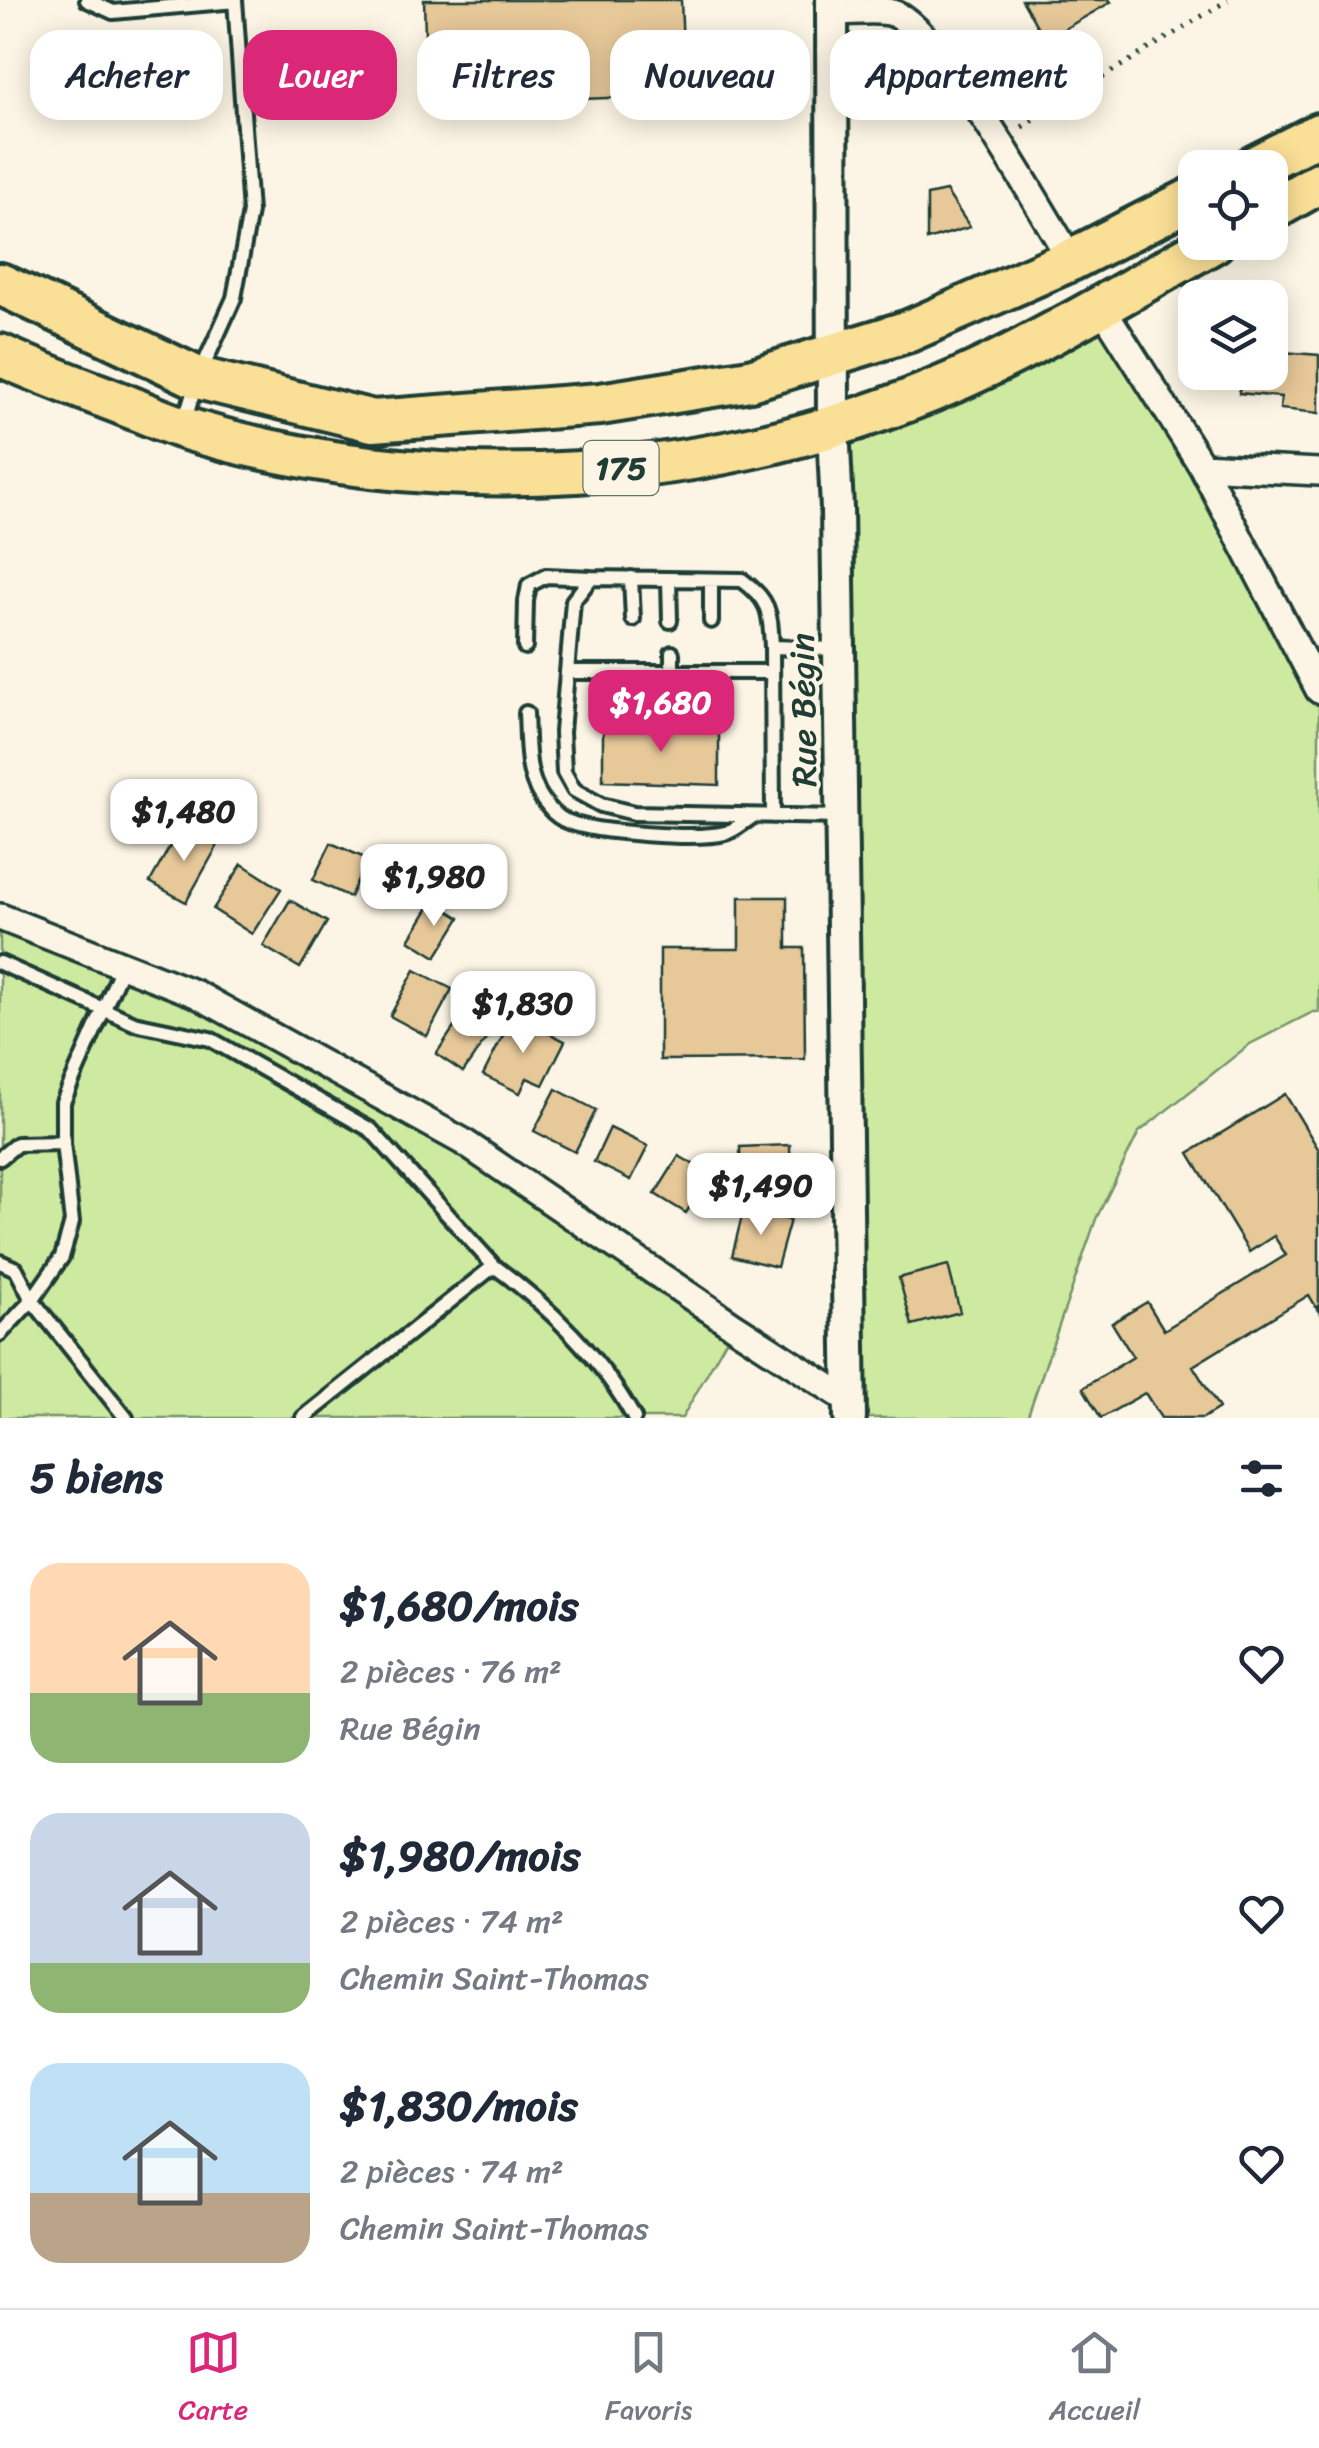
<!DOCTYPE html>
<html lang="fr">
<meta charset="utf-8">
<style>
body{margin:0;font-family:Sriracha,sans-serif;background:#f6f6f7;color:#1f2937;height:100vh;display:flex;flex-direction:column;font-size:38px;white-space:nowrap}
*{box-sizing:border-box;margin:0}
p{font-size:32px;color:#747a83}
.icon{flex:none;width:55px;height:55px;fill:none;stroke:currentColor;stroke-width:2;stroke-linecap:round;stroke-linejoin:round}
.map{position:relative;height:1418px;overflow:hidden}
.sheet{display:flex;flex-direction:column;background:#fff;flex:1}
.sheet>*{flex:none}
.hud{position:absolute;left:30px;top:30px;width:1260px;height:90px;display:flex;gap:20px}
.buttons{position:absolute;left:1178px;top:150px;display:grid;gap:20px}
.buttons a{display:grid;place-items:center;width:110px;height:110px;border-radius:20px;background:#fff;box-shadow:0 5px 25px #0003;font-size:50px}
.price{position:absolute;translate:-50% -85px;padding:0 22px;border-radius:20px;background:#fff;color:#222;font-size:32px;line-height:65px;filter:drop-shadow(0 2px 5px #0008)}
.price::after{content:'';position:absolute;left:50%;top:60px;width:30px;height:22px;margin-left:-15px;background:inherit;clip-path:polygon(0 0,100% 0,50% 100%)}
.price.on{background:#db2777;color:#fff}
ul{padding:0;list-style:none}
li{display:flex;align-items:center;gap:30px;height:250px;padding:0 30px}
li span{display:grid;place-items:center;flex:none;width:280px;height:200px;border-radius:30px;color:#555}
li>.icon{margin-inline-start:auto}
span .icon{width:120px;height:120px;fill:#fffc;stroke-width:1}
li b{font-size:42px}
h2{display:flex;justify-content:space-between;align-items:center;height:120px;padding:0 30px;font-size:42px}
.chip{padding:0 35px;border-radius:30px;background:#fff;box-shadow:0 5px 25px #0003;font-size:35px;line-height:90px}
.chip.on{background:#db2777;color:#fff}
.tabs{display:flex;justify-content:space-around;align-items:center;height:140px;border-top:2px solid #e0e1e3;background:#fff;font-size:28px;color:#747a83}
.tabs a{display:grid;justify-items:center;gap:5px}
.tabs .on{color:#db2777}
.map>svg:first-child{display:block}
.green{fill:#ceeaa1;stroke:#76946a;stroke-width:2.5}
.building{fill:#e6c899;stroke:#1f3d34;stroke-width:2.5}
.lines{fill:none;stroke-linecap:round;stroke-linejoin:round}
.service-casing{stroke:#1f3d34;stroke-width:20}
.minor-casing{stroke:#1f3d34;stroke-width:32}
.tertiary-casing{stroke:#1f3d34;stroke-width:38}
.primary-casing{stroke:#1f3d34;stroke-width:48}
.path{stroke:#1f3d34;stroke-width:5;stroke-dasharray:2.5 8;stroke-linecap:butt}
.service{stroke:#fcf5e5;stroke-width:12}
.minor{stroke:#fcf5e5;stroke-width:25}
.tertiary{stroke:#fcf5e5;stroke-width:30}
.primary{stroke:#fadf96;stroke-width:40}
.labels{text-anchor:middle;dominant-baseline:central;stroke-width:8;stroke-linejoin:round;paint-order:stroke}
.shield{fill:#fcf5e5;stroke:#617469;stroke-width:2.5}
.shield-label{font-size:32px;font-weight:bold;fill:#1f3d34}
.street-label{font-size:35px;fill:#1f3d34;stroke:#fcf5e5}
</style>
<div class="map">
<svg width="1319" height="1418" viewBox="0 0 1319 1418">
<rect width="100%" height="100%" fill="#fcf5e5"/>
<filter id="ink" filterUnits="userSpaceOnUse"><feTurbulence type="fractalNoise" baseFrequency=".01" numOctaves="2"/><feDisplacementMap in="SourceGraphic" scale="20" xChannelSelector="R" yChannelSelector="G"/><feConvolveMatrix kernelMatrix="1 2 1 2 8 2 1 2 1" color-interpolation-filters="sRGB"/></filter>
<g filter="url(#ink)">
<!-- green -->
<path class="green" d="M1101,306L1319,690V1012H1313L1250,1044L1139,1132L1096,1219L1027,1418H850L833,426Z
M0,917L196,994L462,1141L734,1326L682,1418H0Z"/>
<!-- building -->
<path class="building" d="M424,0H681L685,95L427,105Z
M1022,0H1109L1111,2L1045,40Z
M946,191L970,227L927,240V195Z
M1270,351L1319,355V413L1280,409L1281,397L1239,393L1241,372H1270Z
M603,724L719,729V785L603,781Z
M182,825L218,845L186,902L150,882Z
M331,843L367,859L350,897L313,880Z
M242,864L281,889L252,934L213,909Z
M739,897H787V948H804L805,1059L660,1060V949H739Z
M290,900L327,922L300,968L263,946Z
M433,901L460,918L436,957L409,940Z
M415,970L452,989L427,1036L390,1016Z
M513,1016L565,1041L543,1085L527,1078L520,1093L483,1075Z
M461,1017L488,1036L463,1072L436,1054Z
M556,1089L596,1110L575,1152L534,1131Z
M1285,1094L1319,1150V1312L1309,1295L1193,1366L1219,1408L1203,1418H1161L1145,1393L1101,1418L1083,1388L1133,1357L1112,1323L1147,1302L1164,1330L1286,1255L1274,1236L1249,1252L1189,1153Z
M610,1128L648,1146L631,1180L594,1162Z
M790,1145L791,1193L741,1195L740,1147Z
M679,1156L710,1174L686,1213L655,1194Z
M744,1208L790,1220L777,1267L732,1256Z
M948,1265L960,1312L912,1325L899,1278Z"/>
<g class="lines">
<defs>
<path id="service" d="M87,0L113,12L235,1
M183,425L198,378L234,298L250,212L235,0
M631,578L633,619
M669,579L670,621
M711,621V580
M525,647L526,601L529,585L546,576L591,578
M772,647L773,816
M837,649L772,647C770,614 771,601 742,580L591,578L573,601L562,732L564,772L574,790L601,805L634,813L842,817
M672,653V672
M567,672H772
M526,713C528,747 524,781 550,809C554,814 562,820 569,822C596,833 697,840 725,833C734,831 744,822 752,817
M0,963L134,1023L210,1039L371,1130L494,1266
M123,965L63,1102V1143L72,1222L62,1257L32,1300L126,1418
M0,1158L17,1144L63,1143
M0,1262L16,1269L32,1300L0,1334
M303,1418L494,1266C548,1305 602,1359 634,1418"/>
<path id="minor" d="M832,12C850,13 879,7 895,14C943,35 1040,209 1071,260
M1101,306L1202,466L1319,690
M1202,466L1319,472
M0,917L196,994L462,1141L734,1326L850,1401"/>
<path id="tertiary" d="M832,0L833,426L837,509L850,1418"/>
<path id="primary" d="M1252,168L1319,134
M1270,211L1319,183
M0,284L198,378L373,421L600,404L750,380L909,331L1071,260L1195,197
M0,355C37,372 75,386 112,400C136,409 159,420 183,428C435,504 720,486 960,379C1047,340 1131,289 1214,242"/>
</defs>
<!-- service casing -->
<use href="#service" class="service-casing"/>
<!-- minor casing -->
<use href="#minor" class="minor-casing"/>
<!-- tertiary casing -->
<use href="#tertiary" class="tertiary-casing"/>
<!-- primary casing -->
<use href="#primary" class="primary-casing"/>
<!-- path -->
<path class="path" d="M1022,127L1228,0"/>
<!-- service -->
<use href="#service" class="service"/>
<!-- minor -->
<use href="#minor" class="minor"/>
<!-- tertiary -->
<use href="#tertiary" class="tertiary"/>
<!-- primary -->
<use href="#primary" class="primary"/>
</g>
</g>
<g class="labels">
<!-- shield labels -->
<rect class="shield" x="583.5" y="441" width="75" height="54" rx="8"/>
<g class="shield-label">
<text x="621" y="468">175</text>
</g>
<!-- street labels -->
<g class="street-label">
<text transform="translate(803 710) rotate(-91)">Rue Bégin</text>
</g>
</g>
</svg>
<div class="buttons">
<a><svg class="icon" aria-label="locate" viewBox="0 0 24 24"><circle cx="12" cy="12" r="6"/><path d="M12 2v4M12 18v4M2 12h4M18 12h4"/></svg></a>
<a><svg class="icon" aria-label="layers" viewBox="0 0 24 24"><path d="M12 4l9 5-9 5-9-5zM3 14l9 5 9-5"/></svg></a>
</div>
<b class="price on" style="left:661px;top:755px">$1,680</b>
<b class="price" style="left:184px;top:864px">$1,480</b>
<b class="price" style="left:434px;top:929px">$1,980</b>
<b class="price" style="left:523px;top:1056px">$1,830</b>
<b class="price" style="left:761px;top:1238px">$1,490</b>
<div class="hud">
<a class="chip">Acheter</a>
<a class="chip on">Louer</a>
<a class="chip">Filtres</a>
<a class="chip">Nouveau</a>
<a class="chip">Appartement</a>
</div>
</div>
<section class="sheet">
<h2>5 biens<svg class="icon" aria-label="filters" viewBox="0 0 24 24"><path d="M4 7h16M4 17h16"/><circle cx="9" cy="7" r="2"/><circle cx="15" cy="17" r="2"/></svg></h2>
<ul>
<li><span style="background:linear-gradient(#ffd9b3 65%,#8fb573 0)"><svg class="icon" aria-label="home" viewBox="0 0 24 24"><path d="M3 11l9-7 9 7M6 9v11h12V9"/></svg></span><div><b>$1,680/mois</b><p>2 pièces · 76 m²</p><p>Rue Bégin</p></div><svg class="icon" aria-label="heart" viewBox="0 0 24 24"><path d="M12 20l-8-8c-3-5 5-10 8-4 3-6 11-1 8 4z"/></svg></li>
<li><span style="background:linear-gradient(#c9d6e8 75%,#8fb573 0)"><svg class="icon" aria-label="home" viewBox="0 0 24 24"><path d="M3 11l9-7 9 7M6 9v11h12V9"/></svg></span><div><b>$1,980/mois</b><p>2 pièces · 74 m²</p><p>Chemin Saint-Thomas</p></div><svg class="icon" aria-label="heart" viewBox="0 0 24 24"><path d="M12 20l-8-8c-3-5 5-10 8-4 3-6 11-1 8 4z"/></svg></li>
<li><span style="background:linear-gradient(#bfe0f5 65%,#b9a48a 0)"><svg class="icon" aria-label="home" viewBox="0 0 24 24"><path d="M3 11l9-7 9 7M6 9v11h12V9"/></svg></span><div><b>$1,830/mois</b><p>2 pièces · 74 m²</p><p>Chemin Saint-Thomas</p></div><svg class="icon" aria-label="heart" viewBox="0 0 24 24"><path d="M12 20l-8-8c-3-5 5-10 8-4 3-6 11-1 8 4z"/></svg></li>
</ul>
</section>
<nav class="tabs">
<a class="on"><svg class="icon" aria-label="map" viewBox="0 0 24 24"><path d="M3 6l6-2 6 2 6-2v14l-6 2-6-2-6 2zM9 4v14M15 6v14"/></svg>Carte</a>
<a><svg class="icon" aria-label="saved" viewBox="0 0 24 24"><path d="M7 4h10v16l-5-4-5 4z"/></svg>Favoris</a>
<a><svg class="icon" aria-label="home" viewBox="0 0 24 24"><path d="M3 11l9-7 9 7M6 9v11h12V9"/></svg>Accueil</a>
</nav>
